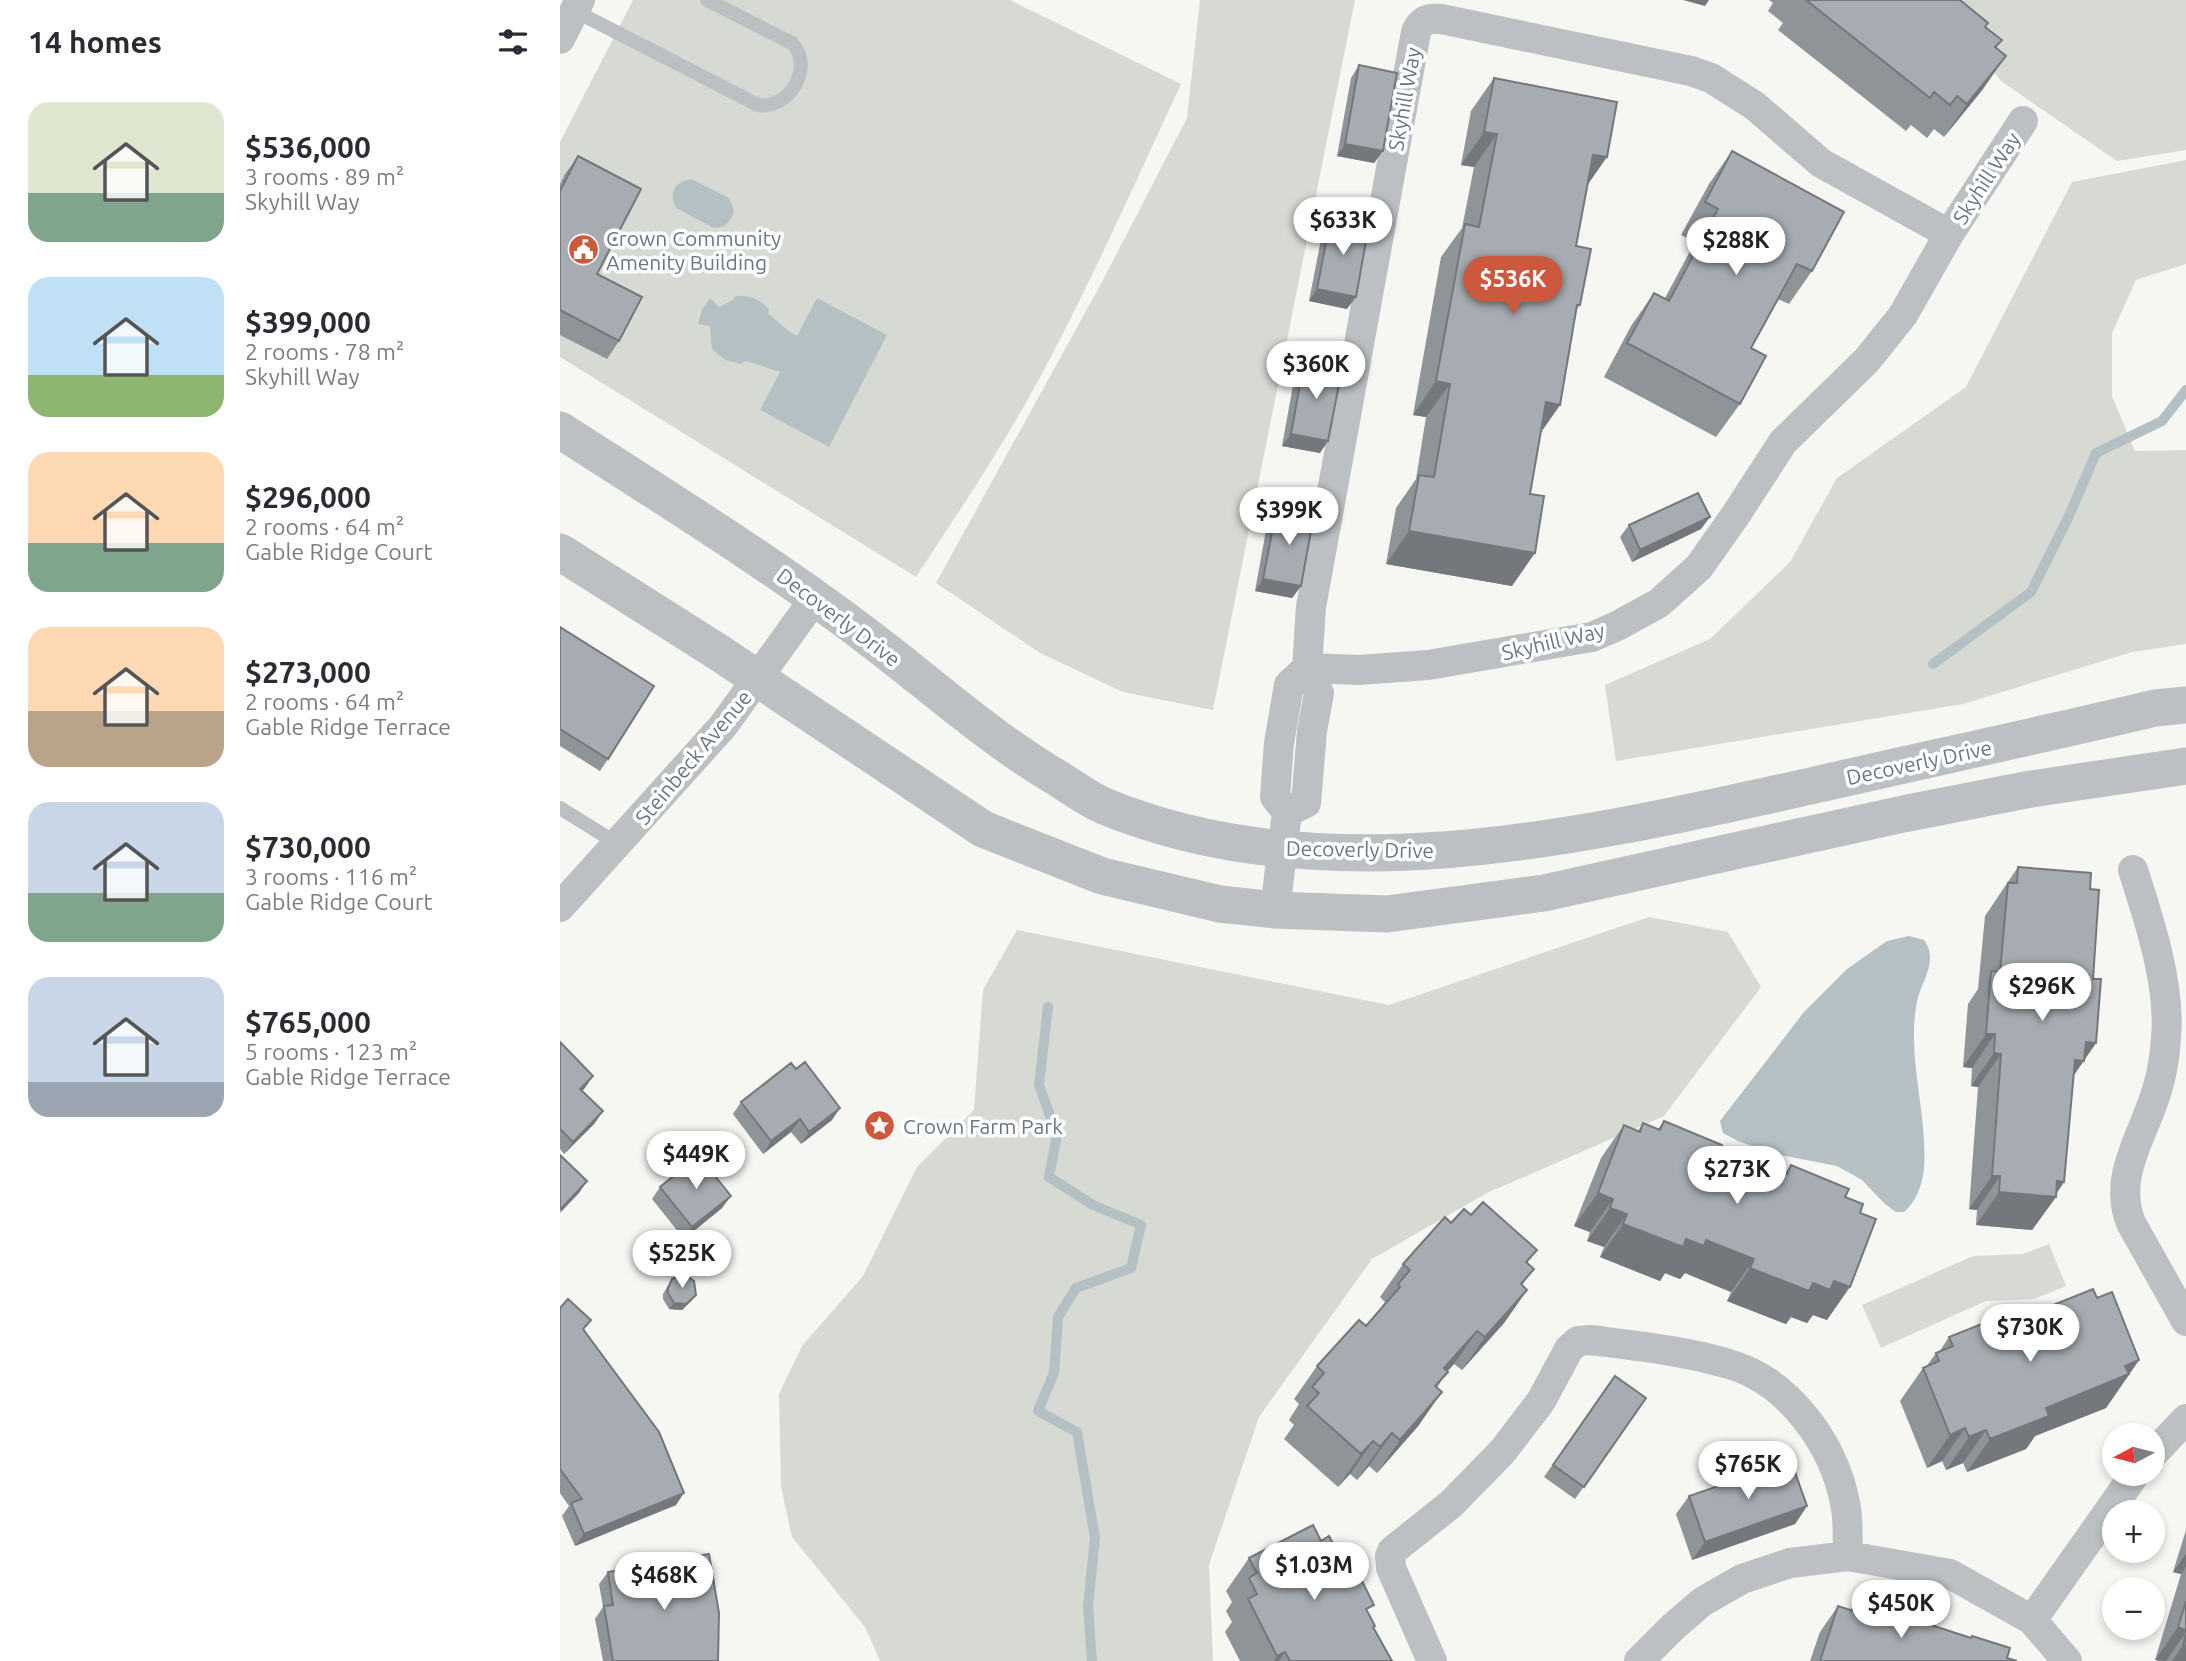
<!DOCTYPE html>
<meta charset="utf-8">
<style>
body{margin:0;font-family:Ubuntu,sans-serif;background:#f2f2f3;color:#2b2b33;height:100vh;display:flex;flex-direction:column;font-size:26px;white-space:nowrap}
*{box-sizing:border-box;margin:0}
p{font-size:23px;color:#7c7c81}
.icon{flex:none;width:38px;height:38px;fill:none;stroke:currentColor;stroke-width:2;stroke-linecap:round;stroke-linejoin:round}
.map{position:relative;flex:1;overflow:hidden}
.sheet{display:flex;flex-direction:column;background:#fff;width:560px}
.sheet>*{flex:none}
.needle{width:46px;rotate:263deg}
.fabs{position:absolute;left:1542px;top:1423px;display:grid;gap:14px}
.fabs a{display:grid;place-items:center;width:63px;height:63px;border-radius:50%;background:#fff;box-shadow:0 4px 10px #0003;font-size:35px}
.price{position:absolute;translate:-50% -60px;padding:0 16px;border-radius:24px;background:#fff;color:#222;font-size:23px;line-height:46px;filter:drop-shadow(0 2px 4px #0008)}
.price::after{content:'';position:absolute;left:50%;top:42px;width:21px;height:16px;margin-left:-10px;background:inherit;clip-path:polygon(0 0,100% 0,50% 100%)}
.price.selected{background:#cc583d;color:#fff}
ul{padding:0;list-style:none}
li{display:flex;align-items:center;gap:21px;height:175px;padding:0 28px}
li span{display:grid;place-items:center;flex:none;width:196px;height:140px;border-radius:21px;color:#555}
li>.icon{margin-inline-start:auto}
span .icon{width:84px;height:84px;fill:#fffc;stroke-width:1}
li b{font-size:30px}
h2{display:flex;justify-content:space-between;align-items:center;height:84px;padding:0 28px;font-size:30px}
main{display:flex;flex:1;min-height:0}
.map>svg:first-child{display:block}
.green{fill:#d6dad3}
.water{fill:#b4c0c3}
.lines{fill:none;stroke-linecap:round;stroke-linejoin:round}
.stream{stroke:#b4c0c3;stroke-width:10}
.service{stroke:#bcc0c2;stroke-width:14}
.minor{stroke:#bcc0c2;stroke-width:30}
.tertiary{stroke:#bcc0c2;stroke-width:37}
.wall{fill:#8f9498}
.shaded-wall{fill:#74787c}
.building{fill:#a6acb1;stroke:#74787c;stroke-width:2}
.labels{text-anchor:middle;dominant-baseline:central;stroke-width:7;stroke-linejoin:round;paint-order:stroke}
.street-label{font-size:21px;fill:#697780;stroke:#fff}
.poi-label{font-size:21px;fill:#697780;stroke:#fff;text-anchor:start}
</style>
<main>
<section class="sheet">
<h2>14 homes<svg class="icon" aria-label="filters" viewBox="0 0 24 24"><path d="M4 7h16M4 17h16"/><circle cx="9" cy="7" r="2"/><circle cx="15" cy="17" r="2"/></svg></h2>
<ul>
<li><span style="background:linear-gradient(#dfe7d0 65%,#7fa58c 0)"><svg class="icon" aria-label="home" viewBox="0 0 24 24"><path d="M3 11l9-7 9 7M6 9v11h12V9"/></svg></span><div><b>$536,000</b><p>3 rooms · 89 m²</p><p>Skyhill Way</p></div></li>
<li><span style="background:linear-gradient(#bfe0f5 70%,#8fb573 0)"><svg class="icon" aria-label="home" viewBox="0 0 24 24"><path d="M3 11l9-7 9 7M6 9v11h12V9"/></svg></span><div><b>$399,000</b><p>2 rooms · 78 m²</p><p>Skyhill Way</p></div></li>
<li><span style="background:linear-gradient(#ffd9b3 65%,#7fa58c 0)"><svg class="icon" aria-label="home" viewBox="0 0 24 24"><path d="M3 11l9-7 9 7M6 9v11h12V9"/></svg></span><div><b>$296,000</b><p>2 rooms · 64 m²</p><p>Gable Ridge Court</p></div></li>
<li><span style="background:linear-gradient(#ffd9b3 60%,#b9a48a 0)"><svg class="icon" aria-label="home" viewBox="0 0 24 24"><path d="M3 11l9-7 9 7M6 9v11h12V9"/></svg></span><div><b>$273,000</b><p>2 rooms · 64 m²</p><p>Gable Ridge Terrace</p></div></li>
<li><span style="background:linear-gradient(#c9d6e8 65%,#7fa58c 0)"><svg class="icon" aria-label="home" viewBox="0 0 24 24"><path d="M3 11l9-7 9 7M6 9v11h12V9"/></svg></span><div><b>$730,000</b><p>3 rooms · 116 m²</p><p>Gable Ridge Court</p></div></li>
<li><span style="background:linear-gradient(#c9d6e8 75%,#9aa5b1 0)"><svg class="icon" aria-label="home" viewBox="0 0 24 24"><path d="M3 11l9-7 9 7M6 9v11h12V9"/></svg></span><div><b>$765,000</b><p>5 rooms · 123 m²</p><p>Gable Ridge Terrace</p></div></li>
</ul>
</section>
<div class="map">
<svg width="1626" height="1661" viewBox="0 0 1626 1661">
<rect width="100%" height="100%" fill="#f6f6f3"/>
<!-- green -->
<path class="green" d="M73,0H450L621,84C573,187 527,292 472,392C437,455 396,516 356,577L0,357V142Z
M640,0H795L653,710L563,692L480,653L376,583L542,282L627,118Z
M1373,0H1626V150L1557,161L1441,81L1392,17Z
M1626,160V264L1576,280L1552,333V396L1575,451L1626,450V644L1572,652L1403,704L1056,761L1045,685L1150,639L1230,562L1277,478L1406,387L1512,182Z
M1089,917L1168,932L1201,987L1104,1116L927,1193L812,1259L699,1417L649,1565L653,1661H320L305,1627L232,1537L221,1487L219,1394L242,1346L303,1276L357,1167L414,1110L423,990L457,930L829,1005Z
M1489,1244L1506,1286L1474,1299L1426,1301L1321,1348L1302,1305L1413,1256L1463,1254Z"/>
<!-- water -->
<path class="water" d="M131,179L169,198L174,210C172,221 165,228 154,228L116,208C108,192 115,182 131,179Z
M176,296C190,295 199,299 209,309L208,314C219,321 225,330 237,336L257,298L327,335L269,447L200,410L220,372L186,361L180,364L165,360L152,349L150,326L138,324L142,310L150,298L159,307L173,300Z
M1349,936L1364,940C1379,960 1362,980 1357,1001C1346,1057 1368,1113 1364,1169C1362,1186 1356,1202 1344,1212H1336L1325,1204L1302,1180L1277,1166L1215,1154L1178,1141L1163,1133L1160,1121L1244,1012L1287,969L1327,941Z"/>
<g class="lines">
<!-- stream -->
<path class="stream" d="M1373,664L1471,592L1508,518L1536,453L1602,421L1626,390
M488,1007L479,1085L497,1135L489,1177L533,1205L581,1225L571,1268L516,1288L498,1317L494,1373L478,1411L517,1432L535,1538L528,1606L532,1661"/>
<!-- service -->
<path class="service" d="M15,11L198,105C229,110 255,67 232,43L147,0
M0,808L58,844"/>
<!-- minor -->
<path class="minor" d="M0,39L20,0
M727,812L746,803L752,731L759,693L747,668L751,607L856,32C861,20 868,18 881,19L1131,71L1151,78L1195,106L1261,163L1389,234
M1573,870C1589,919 1611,986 1606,1038C1605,1054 1602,1074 1597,1090C1584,1135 1552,1176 1571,1223L1626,1321
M0,907L163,726L255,598
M715,910L727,812L715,797L719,743L729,685L747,668L799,670L868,665L1032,637L1057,626L1099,603L1139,567L1177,513L1223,442L1307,360L1343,315L1389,234L1463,121
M1592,1455L1626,1419
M1472,1620L1575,1474
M872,1661L831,1568L830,1556L832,1551L891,1504L942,1452L981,1401L1009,1349L1018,1341L1031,1340C1078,1346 1127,1351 1172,1365C1230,1383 1274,1445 1285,1503C1289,1519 1287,1539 1288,1556
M1079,1661L1113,1627L1142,1602L1182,1579L1230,1563L1288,1556L1390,1574L1472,1620L1507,1661"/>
<!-- tertiary -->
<path class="tertiary" d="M0,430C107,499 216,566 317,644C377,690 434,741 499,779C513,788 528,799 544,806C767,898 1029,835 1255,785C1368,759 1482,735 1595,708L1626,705
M0,552L158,652L423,829L542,876L660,904L715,910L827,914L984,893L1343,814L1471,789L1626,766"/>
</g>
<!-- wall -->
<path class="wall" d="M1209,0H1400L1425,27L1442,40L1436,48L1423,89L1384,137L1374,129L1367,138L1351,125L1346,131L1218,30L1223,23L1208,11L1213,3Z
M799,65L823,151L814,163L777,156L791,78Z
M934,78L1027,186L1016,246L1020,305L1016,310L1000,405L981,432L952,586L826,564L836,508L856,479L866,417L853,415L881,257L902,228L914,167L901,165L911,111Z
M1172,151L1252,271L1229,304L1218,299L1191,348L1180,404L1156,437L1044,377L1071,326L1094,293L1105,298L1135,242L1121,235L1149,184Z
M18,156L37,274L59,341L47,359L0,335V184L5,174Z
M771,217L787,309L749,301L763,229Z
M744,362L760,453L722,446L735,374Z
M717,507L741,586L732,598L695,591L708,519Z
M1069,525L1141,529L1072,562L1060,537Z
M0,627L48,759L40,771L0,746Z
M1458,867L1530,889L1536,1043L1513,1076L1504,1182L1496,1194V1197L1472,1230L1416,1225L1417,1210L1409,1209L1418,1087L1411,1086L1412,1068L1403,1067L1408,1004L1418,989L1425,916Z
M0,1042L33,1076L22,1091L43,1111L34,1124L4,1154L0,1149Z
M181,1102L272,1120L241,1144L231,1132L203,1154L173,1114Z
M1104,1121L1159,1153L1206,1172L1210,1167L1225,1173L1231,1165L1285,1197L1267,1320L1253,1315L1247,1323L1231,1317L1226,1324L1167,1301L1171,1292L1125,1273L1120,1279L1105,1273L1100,1281L1040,1257L1044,1247L1027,1241L1030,1232L1014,1226L1041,1158L1064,1125L1078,1131L1083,1123L1098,1129Z
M100,1187L162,1208L124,1239L92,1199Z
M911,1215L977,1250L967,1263L974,1269L962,1285L967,1290L944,1323L902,1370L894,1364L887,1371L877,1388L859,1425L817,1473L809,1466L797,1480L790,1474L778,1487L724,1439L734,1425L729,1420L739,1404L734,1399L757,1366L806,1326L818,1312L825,1302L820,1297L843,1264L891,1223Z
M112,1279L136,1295L131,1301L122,1310L109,1309L103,1299V1294Z
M1537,1298L1579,1360L1546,1408L1475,1436L1466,1449L1407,1472L1403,1463L1386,1470L1382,1461L1367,1468L1340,1401L1363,1368L1366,1367L1376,1353L1379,1352L1389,1337L1451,1322Z
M0,1308L24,1331L116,1505L15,1546L2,1516L9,1506L0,1493Z
M1055,1376L1086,1398L1015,1499L984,1477Z
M1129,1496L1247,1506L1235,1524L1132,1560L1116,1514Z
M1626,1530V1661H1599L1595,1660L1621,1574L1613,1572Z
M761,1541L808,1613L815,1626L814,1628L832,1661H680L665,1632L672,1622L666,1611L672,1602L666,1591L689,1558Z
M48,1572L158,1661H43L35,1619L43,1607L39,1584Z
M1297,1601L1411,1638L1412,1636L1447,1658L1457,1661H1250L1260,1632L1278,1606L1290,1610Z"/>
<!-- shaded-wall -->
<path class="shaded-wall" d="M1123,0H1149L1145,6Z
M1446,56L1423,89L1384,137L1407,104Z
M924,132L937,134L914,167L901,165Z
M785,144L823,151L814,163L777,156Z
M1033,155L1047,157L1024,190Z
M757,289L796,297L787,309L749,301Z
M876,381L890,384L866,417L853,415Z
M986,402L1000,405L977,438Z
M731,434L768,441L760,453L722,446Z
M1150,517L1141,529L1072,562L1080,550Z
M849,531L975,553L952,586L826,564Z
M703,579L741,586L732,598L695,591Z
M1426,1034H1435L1412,1068L1403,1067Z
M1526,1042L1536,1043L1501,1094L1504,1075Z
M1434,1053L1441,1054L1418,1087L1411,1086Z
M33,1076L25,1088L12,1101L20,1089Z
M280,1108L272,1120L241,1144L249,1132Z
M43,1111L34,1124L4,1154L13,1142Z
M240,1119L231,1132L203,1154L211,1141Z
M1432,1176H1440L1417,1210L1409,1209Z
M27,1181L19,1193L0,1213L1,1209Z
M1497,1181L1504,1182L1494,1197H1496L1472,1230L1416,1225L1439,1192Z
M1038,1193L1053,1199L1030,1232L1014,1226Z
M171,1196L162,1208L124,1239L132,1227Z
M1050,1208L1067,1214L1044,1247L1027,1241Z
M1063,1224L1126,1239L1146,1240L1194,1259L1171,1292L1125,1273L1120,1279L1105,1273L1100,1281L1040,1257Z
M1190,1268L1253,1283L1274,1281L1290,1287L1267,1320L1253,1315L1247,1323L1231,1317L1226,1324L1167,1301Z
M967,1290L944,1323L902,1370L925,1337Z
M136,1295L131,1301L122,1310L109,1309L114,1303Z
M917,1331L894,1364L861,1401L884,1368Z
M1579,1360L1546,1408L1475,1436L1466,1449L1407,1472L1430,1439L1565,1366Z
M882,1392L859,1425L817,1473L840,1440Z
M1405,1428L1382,1461L1367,1468L1390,1435Z
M1426,1430L1403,1463L1386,1470L1409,1437Z
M832,1433L809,1466L797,1480L820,1447Z
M813,1441L790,1474L778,1487L801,1454Z
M124,1493L116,1505L15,1546L24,1534Z
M1247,1506L1235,1524L1132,1560L1145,1542Z
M1626,1554V1567L1621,1574L1613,1572Z
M1618,1627L1626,1630V1632L1606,1661L1595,1660Z
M1623,1645L1626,1646V1661H1612Z
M725,1652L719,1661H714L717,1656Z"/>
<!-- building -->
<path class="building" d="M1246,0H1400L1428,23L1425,27L1442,40L1435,47L1446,56L1407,104L1397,96L1390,105L1374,92L1370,98Z
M799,65L837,73L823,151L785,144Z
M934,78L1057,102L1047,157L1033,155L1016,246L1031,249L1020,305H1017L1000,405L986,402L970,494L984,496L975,553L849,531L859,475L874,477L890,384L876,381L905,224L919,227L937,134L924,132Z
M1172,151L1284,212L1252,271L1237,264L1191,348L1206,356L1180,404L1067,343L1094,293L1109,301L1158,209L1145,202Z
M18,156L81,189L37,274L82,297L59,341L0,310V191Z
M771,217L809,224L796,297L757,289Z
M744,362L782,369L768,441L731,434Z
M1138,493L1150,517L1080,550L1069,525Z
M717,507L754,514L741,586L703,579Z
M0,627L94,686L48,759L0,729Z
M1458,867L1531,873L1530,889L1539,890L1533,979H1541L1536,1043L1526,1042L1524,1061L1515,1060L1504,1182L1497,1181L1496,1197L1439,1192L1440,1176H1432L1441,1054L1434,1053L1435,1034H1426L1431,971L1440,972L1448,883H1457Z
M0,1042L33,1076L20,1089L43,1111L13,1142L0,1129Z
M245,1062L280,1108L249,1132L240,1119L211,1141L181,1102L231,1063L236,1069Z
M1104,1121L1162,1145L1159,1153L1207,1173L1210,1167L1227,1174L1231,1165L1289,1189L1285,1197L1303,1204L1300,1213L1316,1219L1290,1287L1274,1281L1270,1290L1253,1283L1249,1291L1190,1268L1194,1259L1146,1240L1144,1246L1126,1239L1123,1247L1063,1224L1067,1214L1050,1208L1053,1199L1038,1193L1064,1125L1080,1132L1083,1123L1100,1130Z
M0,1155L27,1181L1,1209L0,1207Z
M139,1156L171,1196L132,1227L100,1187Z
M923,1202L977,1250L966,1262L974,1269L961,1284L967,1290L925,1337L917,1331L884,1368L888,1372L875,1386L882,1392L840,1440L832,1433L820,1447L813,1441L801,1454L747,1406L759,1393L752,1387L764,1373L757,1366L799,1320L806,1326L840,1287L838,1284L850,1270L843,1264L885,1217L891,1223L904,1209L911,1215Z
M124,1274L134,1281L136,1295L126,1304L114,1303L108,1293V1288L112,1279Z
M1533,1289L1537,1298L1552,1292L1579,1360L1565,1366L1569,1374L1486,1408L1489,1416L1430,1439L1426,1430L1409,1437L1405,1428L1390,1435L1363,1368L1379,1361L1376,1353L1393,1346L1389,1337L1447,1314L1451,1322Z
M8,1299L31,1320L23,1329L99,1432L124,1493L24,1534L11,1503L22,1499L0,1469V1308Z
M1055,1376L1086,1398L1024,1487L993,1465Z
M1231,1461L1247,1506L1145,1542L1129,1496Z
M753,1525L761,1541L769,1536L778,1553L786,1549L814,1605L806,1609L815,1626L813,1627L832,1661H730L725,1652L717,1656L688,1599L697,1594L689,1578L697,1573L689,1558Z
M149,1554L159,1613L158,1661H53L44,1606L53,1605L48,1572Z
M1297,1601L1411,1638L1412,1636L1450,1648L1447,1658L1457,1661H1260L1278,1606L1293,1611Z
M1626,1601V1630L1618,1627Z
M1626,1634V1646L1623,1645Z"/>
<!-- icons -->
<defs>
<symbol id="civic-disc" viewBox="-11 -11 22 22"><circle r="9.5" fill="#cc583d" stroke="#fff"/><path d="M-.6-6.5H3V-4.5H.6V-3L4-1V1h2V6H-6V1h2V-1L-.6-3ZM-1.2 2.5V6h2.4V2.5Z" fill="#fff"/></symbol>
<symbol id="sight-disc" viewBox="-11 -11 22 22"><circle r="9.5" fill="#cc583d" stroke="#fff"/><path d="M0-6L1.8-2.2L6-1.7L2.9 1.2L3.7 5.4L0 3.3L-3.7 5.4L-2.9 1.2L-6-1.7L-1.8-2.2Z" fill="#fff"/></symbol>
</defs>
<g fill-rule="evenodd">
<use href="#civic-disc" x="6" y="232" width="35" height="35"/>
<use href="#sight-disc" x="302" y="1108" width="35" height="35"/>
</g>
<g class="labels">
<!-- street labels -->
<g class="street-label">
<text transform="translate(844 99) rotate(-80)">Skyhill Way</text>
<text transform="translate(1426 178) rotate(-57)">Skyhill Way</text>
<text transform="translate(279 617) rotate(37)">Decoverly Drive</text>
<text transform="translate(993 641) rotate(-13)">Skyhill Way</text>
<text transform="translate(133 757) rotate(-50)">Steinbeck Avenue</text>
<text transform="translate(1359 762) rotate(-12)">Decoverly Drive</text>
<text transform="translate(800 849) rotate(1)">Decoverly Drive</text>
</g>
<!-- poi labels -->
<g class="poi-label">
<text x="46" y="238">Crown Community<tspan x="46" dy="24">Amenity Building</tspan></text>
<text x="343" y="1126">Crown Farm Park</text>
</g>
</g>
</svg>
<div class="fabs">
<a><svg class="needle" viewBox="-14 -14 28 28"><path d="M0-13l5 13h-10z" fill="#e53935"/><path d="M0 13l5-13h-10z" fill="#7c7c81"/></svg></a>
<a>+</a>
<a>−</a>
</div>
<b class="price" style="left:783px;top:257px">$633K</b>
<b class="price" style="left:1176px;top:277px">$288K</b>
<b class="price selected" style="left:953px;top:316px">$536K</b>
<b class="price" style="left:756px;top:401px">$360K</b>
<b class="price" style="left:729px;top:547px">$399K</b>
<b class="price" style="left:1482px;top:1023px">$296K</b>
<b class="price" style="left:136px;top:1191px">$449K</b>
<b class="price" style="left:1177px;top:1206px">$273K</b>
<b class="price" style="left:122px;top:1290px">$525K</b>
<b class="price" style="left:1470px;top:1364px">$730K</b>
<b class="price" style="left:1188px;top:1501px">$765K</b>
<b class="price" style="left:754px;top:1602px">$1.03M</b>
<b class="price" style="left:104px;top:1612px">$468K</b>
<b class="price" style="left:1341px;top:1640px">$450K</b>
</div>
</main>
